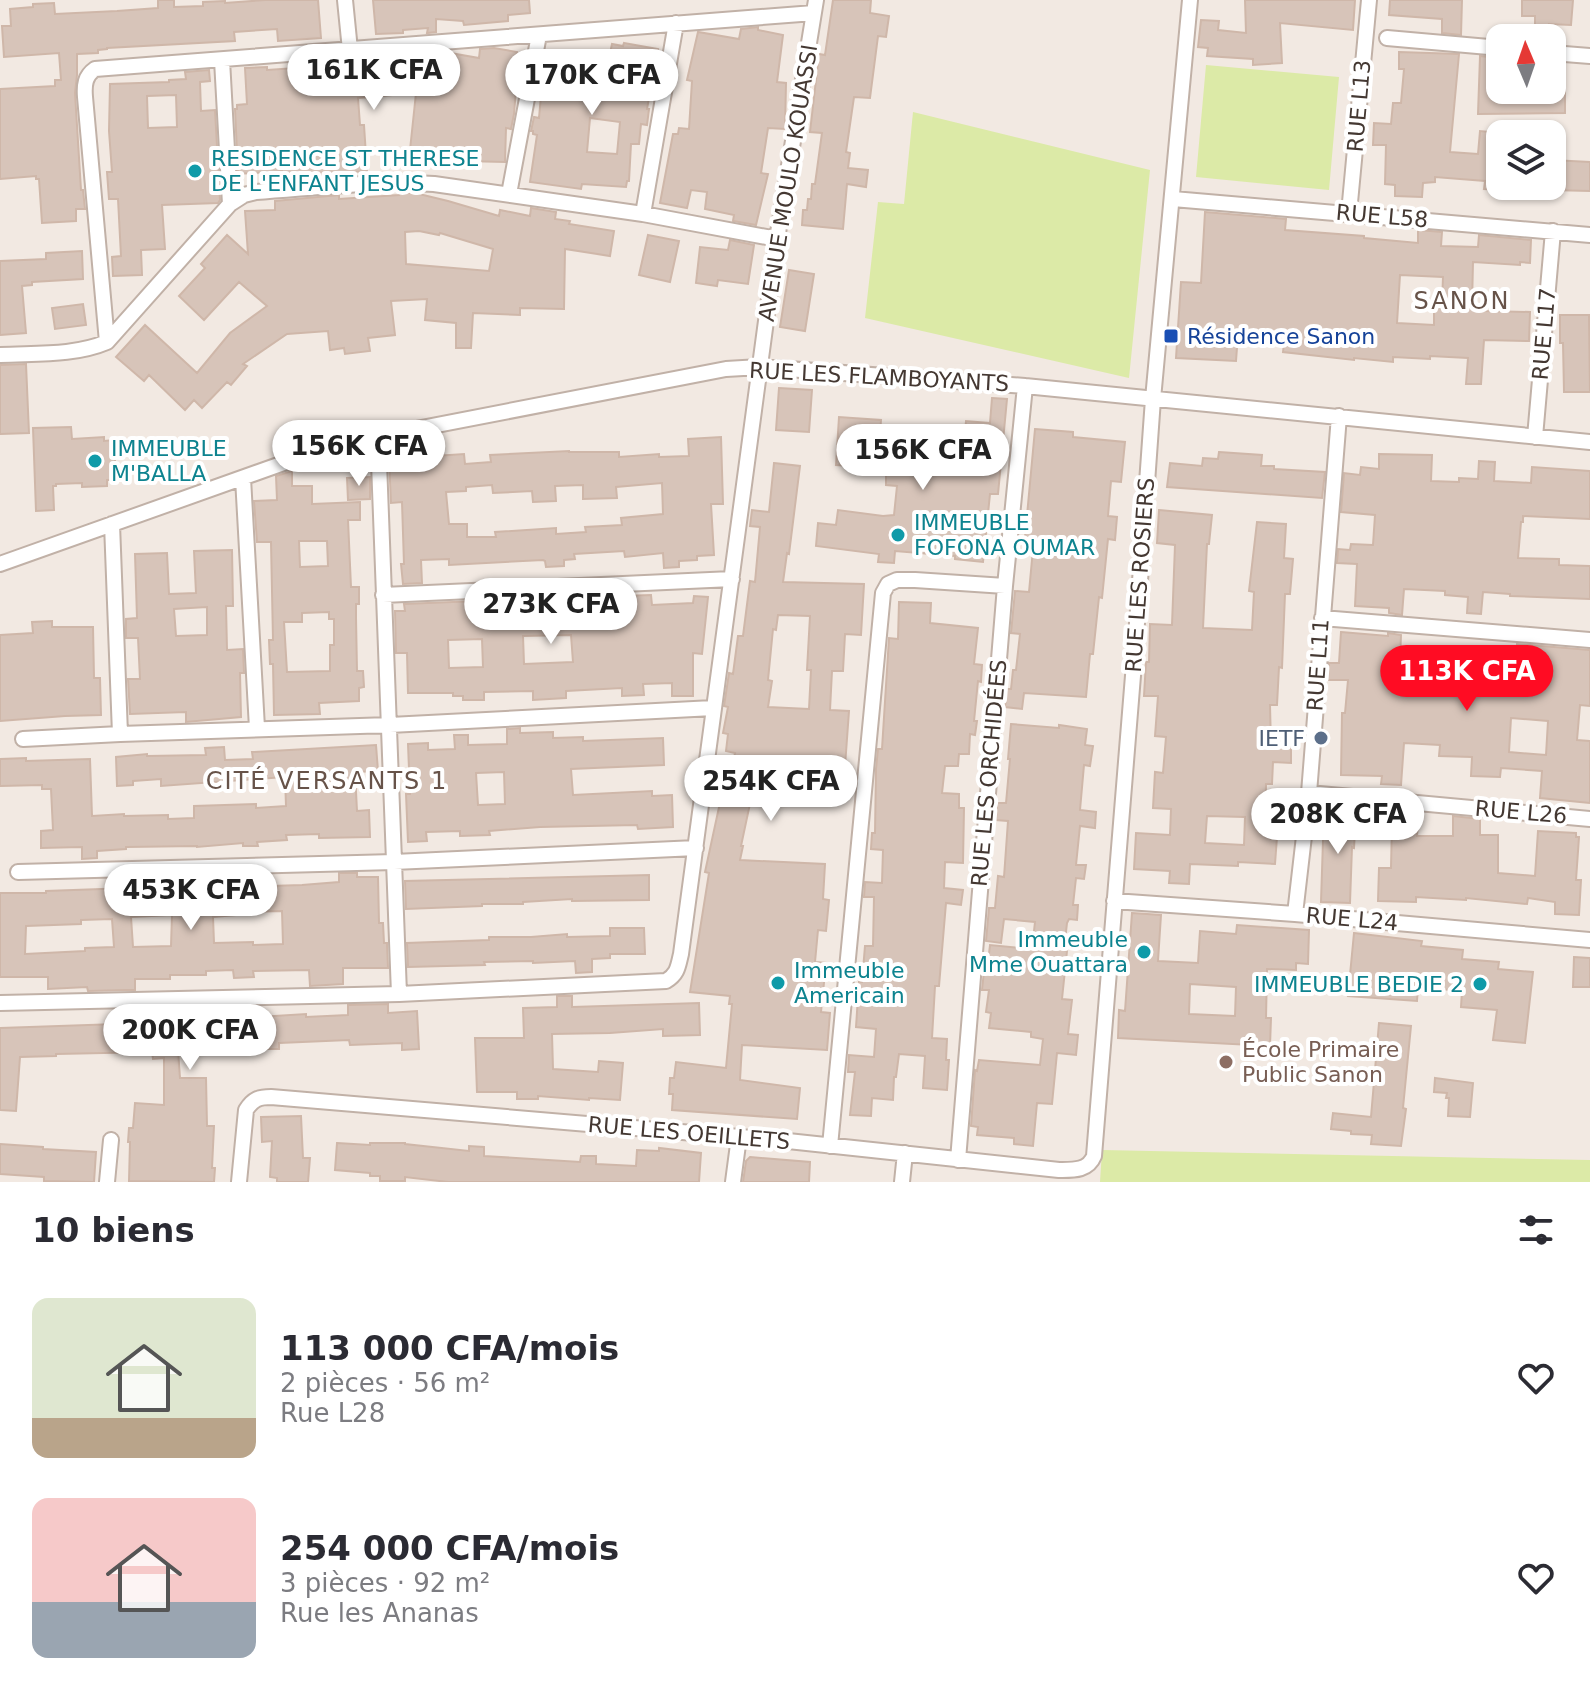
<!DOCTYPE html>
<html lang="fr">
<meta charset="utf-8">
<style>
body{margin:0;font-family:"DejaVu Sans",sans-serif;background:#f7f7f7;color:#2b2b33;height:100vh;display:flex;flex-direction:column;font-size:30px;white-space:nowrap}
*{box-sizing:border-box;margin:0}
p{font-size:26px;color:#7c7c81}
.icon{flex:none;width:44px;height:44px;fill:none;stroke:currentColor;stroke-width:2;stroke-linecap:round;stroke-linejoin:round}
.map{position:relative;height:1182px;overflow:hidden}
.details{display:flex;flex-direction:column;background:#fff;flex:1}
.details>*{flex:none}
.needle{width:52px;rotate:358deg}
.controls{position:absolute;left:1486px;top:24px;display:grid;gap:16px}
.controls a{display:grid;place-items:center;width:80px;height:80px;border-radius:16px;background:#fff;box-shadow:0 2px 6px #0004;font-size:40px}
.price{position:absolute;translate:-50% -68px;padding:0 18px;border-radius:28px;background:#fff;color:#222;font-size:26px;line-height:52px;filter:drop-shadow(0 2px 4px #0008)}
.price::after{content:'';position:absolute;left:50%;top:48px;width:24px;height:18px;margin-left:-12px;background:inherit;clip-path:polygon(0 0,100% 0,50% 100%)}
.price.on{background:#ff0c23;color:#fff}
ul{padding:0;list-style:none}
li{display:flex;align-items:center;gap:24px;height:200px;padding:0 32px}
li span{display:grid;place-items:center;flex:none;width:224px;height:160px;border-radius:16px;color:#555}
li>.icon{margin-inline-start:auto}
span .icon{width:96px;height:96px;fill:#fffc;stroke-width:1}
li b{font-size:34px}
h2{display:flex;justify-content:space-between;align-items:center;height:96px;padding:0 32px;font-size:34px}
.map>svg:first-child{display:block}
.green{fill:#dceaa7}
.building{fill:#d7c4b9;stroke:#cfb7a9;stroke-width:2;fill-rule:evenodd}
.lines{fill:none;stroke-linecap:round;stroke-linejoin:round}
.minor-casing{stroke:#c1b1a7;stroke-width:18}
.minor{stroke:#fff;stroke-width:14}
.culture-dot{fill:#0f9aa8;stroke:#fff;stroke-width:3}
.transit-dot{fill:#1a4fb4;stroke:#fff;stroke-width:3}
.service-dot{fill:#5c6f8a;stroke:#fff;stroke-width:3}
.education-dot{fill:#8d6e63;stroke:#fff;stroke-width:3}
.labels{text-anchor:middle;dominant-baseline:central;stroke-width:8;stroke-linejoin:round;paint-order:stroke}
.street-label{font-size:22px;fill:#443832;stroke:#fff}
.culture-label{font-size:22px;fill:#0d838f;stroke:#fff;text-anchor:start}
.transit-label{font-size:22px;fill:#164399;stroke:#fff;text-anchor:start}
.service-label{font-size:22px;fill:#4e5e75;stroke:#fff;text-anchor:end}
.education-label{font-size:22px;fill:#785e54;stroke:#fff;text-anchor:start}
.neighbourhood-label{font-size:24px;letter-spacing:2px;fill:#675349;stroke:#fff}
</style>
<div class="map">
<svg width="1590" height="1182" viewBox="0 0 1590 1182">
<rect width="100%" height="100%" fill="#f2e9e2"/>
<!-- green -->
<path class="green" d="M1206,65L1339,77L1329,190L1196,177Z
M913,112L1150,170L1129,378L865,318L878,202L904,204Z
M1102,1150L1590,1160V1182H1100Z"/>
<!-- building -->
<path class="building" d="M158,0H174V7L203,6V2L225,1V3L265,0H318L321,38L278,41L277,29L234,32L235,41L107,48V49L98,50V53L77,54V75L75,93L81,190H83L85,209H76V221L42,223L39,179H36V176L0,179V89L55,86V80H61L59,53L4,57L2,26H11L10,9L33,7V4L54,3L55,14L117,11L158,8Z
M373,0H529L530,13L508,15V21L464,25L463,21L436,19V32L427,33L428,28L403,30V33L376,34Z
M833,0H871L870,13L889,16L886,37L878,36L870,98L854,97L846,152L850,153L848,168L868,170L866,187L847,184L843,229L802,225L803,210H807L808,199H811L812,184H815L822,133L810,132L819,54L825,55Z
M1245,0H1355L1353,30L1280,23L1282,63L1253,65V59L1207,56L1208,48L1198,47L1201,20L1219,21L1218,30L1246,33Z
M1390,0H1462L1461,35L1442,33V19L1389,15Z
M1522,0H1573L1571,25L1549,24L1550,34H1535V16H1522Z
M758,27V30L783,35L777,82L786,83L785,129L768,128L761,173L768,174L756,225L733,221L734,215L705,209L707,192L691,190L687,208L660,203L673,134H678L679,128L689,129L692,81L687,80L698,32L739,39L741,29Z
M624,43L658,49L647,109H649L647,125L641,124L639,144H631L629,181H627L626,187L582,184L581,189L530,182L537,135L533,134V131H531L534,117L539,118L544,62L554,63L556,52L609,58L612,44L623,46ZM590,118L620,122L617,154L587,152Z
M494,48L517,52L511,89H516L514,114L511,129L506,128L505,162L464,161V157L438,154L437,158L420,156L421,151L410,150L416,93L358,98L360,125H364L367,171L337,173V176L283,180L282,171L238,174L235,109H237V105L247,104L245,68L267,67V70L340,65V62L353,61V67L422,62L423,53L445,52L479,58L480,49Z
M1399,52L1459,54L1450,152L1478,154L1480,131L1500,133V190L1484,189L1485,181L1435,177V182L1423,183L1422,197L1395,196V185L1385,184L1386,145H1373L1374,123L1391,124L1393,103H1401L1404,69H1399Z
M1480,56L1500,58V90H1552V87H1565V113L1478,114Z
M209,70L210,81L200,82L201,111L215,110L220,200L218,203L162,205L165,249L141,250L142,275L113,276L112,257L121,256L118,199H109L107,172H112L109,131L110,84L169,82V80L186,79L185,72ZM176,95L177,127L148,128L147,96Z
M1552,160L1590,162V191L1552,190Z
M399,193H415L448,201L499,216L500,210L530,216L531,208L556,212L555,219L570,221L569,224L614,231L610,256L565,249L564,309L520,308V315L473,313L471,348H456V323L425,320L427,299L391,301L395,335L368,338L370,351L345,354L344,348L330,350L328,331L287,334L243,364L247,366L231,385L227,382L202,408L194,400L185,410L149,375L144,381L116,357L145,325L197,373L230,333L267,306L239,282L204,320L179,296L205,268L201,264L227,235L248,254L245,211L275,210V201L339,195V199L399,195ZM419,231L439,235L440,233L493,249L489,271L406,264L405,232Z
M1205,212L1286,219L1285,230L1364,236V238L1418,243V230L1442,232L1441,246L1478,247L1479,235L1531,240L1530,263L1520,262V265L1473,262L1472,305H1484V311L1530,312L1529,341L1484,340L1481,384H1466L1468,358L1430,356V359L1393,357V362L1354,358V360L1283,352L1285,336L1238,334L1236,361L1176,358L1181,282L1201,283ZM1400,275L1443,277L1442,304H1434V325L1397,323Z
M648,235L679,241L670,282L639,275Z
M730,240L754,245L748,284L718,280L717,286L696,283L700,247L728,250Z
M82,251L83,279L32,282V285L22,286L26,333L0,335V261L46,259V253Z
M789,270L814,274L805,331L780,327Z
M83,304L86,325L55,329L52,308Z
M1560,315H1589L1590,392H1564L1563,343H1560Z
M26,364L29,433L0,434V365Z
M779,388L812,390L809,432L776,430Z
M992,398L1007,399L998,494H990L983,562L955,559V556L895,551L894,563L878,562L879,554L816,546L818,523L836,525L838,510L883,516L894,515L897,486L886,485V468L836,465L839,417L881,420L879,448L928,450V442L964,443L966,421L990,423Z
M71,427L72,439L104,437V441L114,440L116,480H107V486L82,487V483L56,484V486H53L54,510L36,511L33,428Z
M1035,429L1073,432V437L1125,442L1121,482L1111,481L1108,516L1117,517L1115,540L1108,539L1102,598L1099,597L1093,654H1090L1086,697L1024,693L1022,709L1005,707L1007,689H1011L1013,670H1016L1020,634L1011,633L1015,591L1029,592L1033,549L1024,548Z
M721,437L723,504H711L714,555L697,556V560L679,561V567L664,568L663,553L625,557L624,551L574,554L575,559L564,560V566L546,567L545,561L543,560L449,565V559L421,560L422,583L403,584L401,564H404L402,502L391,503L389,459L464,454L465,464L491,462L490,455L569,451V452H619V457L659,454V457L689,456L688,439ZM662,483L663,514L621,518L622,525L585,527L586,532L556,534V528L495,532L496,537H467V524H449L446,492L466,491V487L492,485L493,493L532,491L533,502L556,501L555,486L583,485V499L617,498L616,487Z
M1219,452L1262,455L1261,466H1274V469L1325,472L1322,498L1167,487L1170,463L1202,466L1203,458L1218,459Z
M1379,454L1432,455L1431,481L1459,482V478L1478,479L1479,461L1495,462L1494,481L1531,483L1532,467L1590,471V519L1523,516V522H1521L1518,558L1559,559V565L1590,566V599L1510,596V594L1483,592L1481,614L1467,613L1468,597L1445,595V591L1404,589L1402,615L1389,613V608L1355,606L1357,564L1337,563L1338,549L1350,550L1351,544L1373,545L1375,515L1341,512L1344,473L1360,475L1361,467L1379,469Z
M774,463L800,466L789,554L787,553L783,582L864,584L861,635L845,634L843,671H832L830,710L849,711L844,780L789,774V783L755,780L741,846H743L740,860L825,864L823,899L829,900L826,931L818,930L815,962L826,963L821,1012L830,1013L827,1050L742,1045L740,1080L800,1088L797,1119L672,1110L673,1094H669L670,1078H674L676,1062L726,1068L732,1004H729L730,996L690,992L709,873L705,872L721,798L726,799L735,753L726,751L728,734L723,733L728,707L724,706L729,673L733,674L738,636H743L750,581L755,582L760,527L750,526L752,510L769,512ZM778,615L810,616L807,670H811L809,709L768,707L772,681L768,680L773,629L776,630Z
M292,471V486H312V504L360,502V520H348L351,587H359V604H356V618L357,671H363L364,687L359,688V701L319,703L320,714L274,715L273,664H270L269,640H273L271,542H257L254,501L277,500L276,476ZM299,541H327L328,566L300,567ZM329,612V619H334V645H330V671L287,672L284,622H302V613Z
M370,477V499L348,500L347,478Z
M1159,510L1212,515L1209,544H1207L1203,628L1252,630L1254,592L1249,591L1257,522L1286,524L1284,558L1293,559L1290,594H1285L1282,668L1279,667L1277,705H1270L1271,746L1291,747V763L1273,762L1272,784H1266L1265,836L1277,837L1275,864L1238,862V866L1190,864L1189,884L1169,883L1170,871L1134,869L1136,833L1170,835L1171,809L1153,808L1155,772L1163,773L1166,737L1155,736L1158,696H1144L1146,662H1149L1150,624L1172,625L1175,545L1157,543ZM1207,816L1245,817L1244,845L1205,843Z
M232,550L233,606H226L227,650L243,649L244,673H240L241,717L186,722V712L130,714L128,679H140L138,638H126V619L137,618L135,554L167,553L169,594L196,593L194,551ZM207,607V635L176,636L174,609Z
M651,595L652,605L693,603L694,596L708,597L702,654L693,653V696H672V683L643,684L644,695L622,696V688L566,691V698L533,700V691L484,692V700H463V696H453V693H408L407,653H396L395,611H405L404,604L477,601V609L522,608V602L531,601V599ZM571,635L573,662L524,664L523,636ZM482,639L483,667L449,668L448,640Z
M899,602L931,603L930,623L978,628L974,664L982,665L981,682L978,681L974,721H977L975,735L970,734L969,754H959L958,766H945L942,793L959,794V808H964L963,863L945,862L944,888L963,890L961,905L946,903L939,986H935L932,1038L947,1039L946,1060H949L947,1090L923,1088L925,1056L899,1054L896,1077H894L893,1100L872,1098L871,1116L850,1115L855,1072H848L849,1055L874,1057L876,1029L856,1027L859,982H862L865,946H873L874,897H864L865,882L882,883L883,850L871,849L872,833H875L876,769L878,749H882L889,638L898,639Z
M52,621V627H93L94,678H100L101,715L65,716L0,721V635L33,633L32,622Z
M1341,632L1388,636V633L1401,635L1400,659L1435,662L1434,678L1480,680L1481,653L1516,655L1517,644L1590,650V706L1580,705L1577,740L1590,741V803L1540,798L1542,771L1501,768L1500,777L1471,776L1472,757L1439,756L1440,745L1404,743L1401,785L1381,784L1382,776L1341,775L1342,713H1345L1348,680H1328L1329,663H1339ZM1511,718L1548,721L1546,755L1509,752Z
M1011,724L1059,728V725L1087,729L1085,745L1093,746L1090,766L1084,765L1080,810L1096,812L1095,828L1080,826L1076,865H1086L1084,879L1076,878L1073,905H1078L1077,920L1069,919L1067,923L1064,950L1067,951L1062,999L1072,1000L1068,1034L1078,1035L1076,1055L1057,1053L1052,1104L1037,1103L1033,1146L1014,1144V1138L977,1135L978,1127L971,1126L975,1070L977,1071L979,1060L1040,1065L1043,1039L1031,1037V1032L989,1028L991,1013L986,1012L989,990H982L984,971H987L990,945L1032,949L1035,922L1004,919L1001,943L986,941L989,908H995L998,876L1004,877L1008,821L996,820L997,803H1006L1010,759H1008Z
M520,728V733L553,732V738L583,737V741L663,738L664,765L571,769L573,795L652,791V796L672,795L673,827L638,829L637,825L540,827L489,831L490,835L460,836V831L426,832L427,841L408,842L406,794H410L408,744L428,743V750L455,749L454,735H468V745L507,744V729ZM504,772L505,804L478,805L476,773Z
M376,745L378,771L355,772L357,811L369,810L370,837L319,838V834L286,835L287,840L257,842L258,846H243V843L197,847V846L126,847V849L97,851V858L82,859V847L41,848V831L53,830L51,789H42V785L0,786V759L26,758V761L90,759L92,816L124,814V816L168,815V819L194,818V806L256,804V808L286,806L285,777L161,786V779L133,781V785L117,786L116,757L147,754V756L206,755L205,748L224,747L225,760L253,759L252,752Z
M1324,810L1356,812L1354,848L1352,847L1350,903L1321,902Z
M1453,816L1480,819V835H1498V873L1535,876L1538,831L1576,833V837H1579L1576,880H1581L1579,915L1555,914V902L1528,898L1527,904L1466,898V900L1416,897V902L1378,901L1379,868H1391L1392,824H1418L1417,836H1453Z
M339,873H357V877H378L379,923H383L384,943H387L388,968H343V984L310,986L309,970L253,971L254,977L234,978L233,970L206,971V975H170V979H135V990H125L88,991L87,987L48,989V977H0V893H46V891L186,886L185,879L212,877L213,888L302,885L339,882ZM282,911L283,944L253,945V942L214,943L213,917L247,914V912ZM172,915L171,946L133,947L131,917ZM112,919L114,947L85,948V951L25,954L26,926L81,924V920Z
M649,875V900L572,901V899L523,902V904H482V906L406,909L405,881Z
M1132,913L1161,915L1158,961L1198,963L1200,931L1236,934L1237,925L1309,930L1308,964L1296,963V970L1267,969L1266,1018H1271L1270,1046L1118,1038L1119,1010L1125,1011ZM1190,984L1236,987L1235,1016L1189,1014Z
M610,928H644L645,954H610V958L592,959V972L576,973L575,961L533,963V961L484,962L485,965L408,967L407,943L489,940V937H531L567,934V937L610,936Z
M1354,933L1422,941L1421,946L1463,950L1462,959L1499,962L1498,969L1533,972L1525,1043L1493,1040L1497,1010L1461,1007L1462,991L1418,987L1417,1001L1348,996Z
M1574,957L1590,958V987H1573Z
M557,996H572V1007L699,1003L700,1035L663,1036V1029L610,1033L552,1034L553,1069L598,1072L599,1061L623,1063L620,1100L589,1098V1100L538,1096V1099H517V1092H477L475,1038H524L523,1008L557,1007Z
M388,1004V1013L417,1011L419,1049L402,1050V1043L350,1045L349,1040L279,1043V1049H266V1043L226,1044V1047L178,1050L180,1078H206L207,1126H214L212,1168H215L214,1182L129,1181L130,1142H128L129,1128H133L135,1103L164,1105V1058L153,1059L152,1052L56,1054V1056L20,1057L16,1111L0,1110V1028L147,1023L224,1015L225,1019L306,1014V1017L348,1015V1005Z
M1379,1023L1411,1026L1403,1108L1406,1109L1401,1146L1371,1144L1372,1135L1351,1134V1131L1331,1129L1333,1113L1371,1117Z
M1435,1078L1473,1083L1470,1117L1448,1116L1449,1098H1446L1447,1093L1434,1092Z
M301,1116L303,1158H310L308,1182H277V1178L270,1177L272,1141L262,1142L261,1117Z
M337,1143L370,1145V1143H405V1144L469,1151V1146L484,1147V1156L580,1162L581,1156H596V1164L636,1166L637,1150L659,1151V1148L701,1153L699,1182H448L405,1177V1181H380V1176H370V1173L335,1170Z
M0,1144L43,1147V1149L96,1152L94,1182L44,1181V1177L0,1174Z
M750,1157L810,1162L809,1182H743L746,1161Z"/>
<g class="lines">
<defs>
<path id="minor" d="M345,0L350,50
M1387,38L1500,48
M1552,53L1590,56
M222,60L230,204
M509,194L539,35
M1173,199L1590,235
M1349,213L1369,0
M643,214L676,23
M107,342L85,97C84,85 85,76 95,69L814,13
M0,355C35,353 74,356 107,342L230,204L244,195L256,192C315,188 375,180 434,184L643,214L777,239
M378,436L399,994
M1535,437L1553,231
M243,478L257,728
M112,524L120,734
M0,564L312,453L349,442L726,369L760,367L1025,386L1590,442
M383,595L732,579
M1322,618L1590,640
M23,739L120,734L390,725L713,708
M1309,793L1590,819
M18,872L394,862L696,848
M1114,901L1295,914L1590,940
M1295,914L1309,793L1339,416
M0,1003L399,994L666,981C678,974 678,966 681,954L777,239L816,0
M830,1146L883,593L888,584L897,580H915L1005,586
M958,1160L1005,586L1025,386
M107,1182L111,1140
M239,1182L246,1110C253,1099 259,1097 271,1097L788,1141L1059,1170C1073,1170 1088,1171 1094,1156L1135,651L1153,399L1190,0
M733,1182L739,1137
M902,1182L905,1153"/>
</defs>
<!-- minor casing -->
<use href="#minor" class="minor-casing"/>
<!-- minor -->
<use href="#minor" class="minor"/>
</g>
<!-- markers -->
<g class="culture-dot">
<circle cx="195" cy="171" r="8"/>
<circle cx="95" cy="461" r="8"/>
<circle cx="898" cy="535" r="8"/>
<circle cx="1144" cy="952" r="8"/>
<circle cx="778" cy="983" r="8"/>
<circle cx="1480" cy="984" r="8"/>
</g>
<rect class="transit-dot" x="1163" y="328" width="16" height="16" rx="4"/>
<circle class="service-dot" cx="1321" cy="738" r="8"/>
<circle class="education-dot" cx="1226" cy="1062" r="8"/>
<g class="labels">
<!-- street labels -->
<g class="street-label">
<text transform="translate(1359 106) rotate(-85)">RUE L13</text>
<text transform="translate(788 183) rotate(-81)">AVENUE MOULO KOUASSI</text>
<text transform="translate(1382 216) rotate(5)">RUE L58</text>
<text transform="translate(1544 334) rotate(-85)">RUE L17</text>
<text transform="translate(879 377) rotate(3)">RUE LES FLAMBOYANTS</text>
<text transform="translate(1140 575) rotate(-86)">RUE LES ROSIERS</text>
<text transform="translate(1318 665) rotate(-86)">RUE L11</text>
<text transform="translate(989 773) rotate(-85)">RUE LES ORCHIDÉES</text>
<text transform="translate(1521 812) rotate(5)">RUE L26</text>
<text transform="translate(1352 919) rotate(5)">RUE L24</text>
<text transform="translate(689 1133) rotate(5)">RUE LES OEILLETS</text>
</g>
<!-- culture labels -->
<g class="culture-label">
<text x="211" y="158">RESIDENCE ST THERESE<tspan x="211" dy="25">DE L'ENFANT JESUS</tspan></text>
<text x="111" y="448">IMMEUBLE<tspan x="111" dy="25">M'BALLA</tspan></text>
<text x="914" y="522">IMMEUBLE<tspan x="914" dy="25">FOFONA OUMAR</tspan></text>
<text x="1128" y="939" text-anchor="end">Immeuble<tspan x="1128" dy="25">Mme Ouattara</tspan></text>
<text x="794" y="970">Immeuble<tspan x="794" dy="25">Americain</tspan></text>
<text x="1464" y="984" text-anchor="end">IMMEUBLE BEDIE 2</text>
</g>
<!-- transit labels -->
<g class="transit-label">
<text x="1187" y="336">Résidence Sanon</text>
</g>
<!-- service labels -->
<g class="service-label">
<text x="1305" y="738">IETF</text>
</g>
<!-- education labels -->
<g class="education-label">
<text x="1242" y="1049">École Primaire<tspan x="1242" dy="25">Public Sanon</tspan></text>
</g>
<!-- neighbourhood labels -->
<g class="neighbourhood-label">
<text x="1462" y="301">SANON</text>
<text x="327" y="781">CITÉ VERSANTS 1</text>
</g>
</g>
</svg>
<div class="controls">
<a><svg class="needle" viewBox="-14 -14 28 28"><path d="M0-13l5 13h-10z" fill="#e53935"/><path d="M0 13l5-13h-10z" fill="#7c7c81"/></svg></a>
<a><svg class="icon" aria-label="layers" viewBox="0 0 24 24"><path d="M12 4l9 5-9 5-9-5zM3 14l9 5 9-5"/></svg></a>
</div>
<b class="price" style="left:374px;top:112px">161K CFA</b>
<b class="price" style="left:592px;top:117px">170K CFA</b>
<b class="price" style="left:359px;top:488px">156K CFA</b>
<b class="price" style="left:923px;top:492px">156K CFA</b>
<b class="price" style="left:551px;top:646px">273K CFA</b>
<b class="price on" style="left:1467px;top:713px">113K CFA</b>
<b class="price" style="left:771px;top:823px">254K CFA</b>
<b class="price" style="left:1338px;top:856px">208K CFA</b>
<b class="price" style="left:191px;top:932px">453K CFA</b>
<b class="price" style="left:190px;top:1072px">200K CFA</b>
</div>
<section class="details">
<h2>10 biens<svg class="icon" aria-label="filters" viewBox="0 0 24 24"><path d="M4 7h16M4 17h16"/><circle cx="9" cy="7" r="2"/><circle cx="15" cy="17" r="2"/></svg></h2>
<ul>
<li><span style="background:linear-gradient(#dfe7d0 75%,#b9a48a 0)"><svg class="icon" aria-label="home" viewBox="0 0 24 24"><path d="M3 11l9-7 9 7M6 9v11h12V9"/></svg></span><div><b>113 000 CFA/mois</b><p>2 pièces · 56 m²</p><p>Rue L28</p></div><svg class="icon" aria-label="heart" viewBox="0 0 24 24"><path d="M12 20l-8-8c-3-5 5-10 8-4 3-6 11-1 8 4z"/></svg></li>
<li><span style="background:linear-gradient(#f6c9c9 65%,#9aa5b1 0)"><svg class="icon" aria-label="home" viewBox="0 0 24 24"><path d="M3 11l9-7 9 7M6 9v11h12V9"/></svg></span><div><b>254 000 CFA/mois</b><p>3 pièces · 92 m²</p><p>Rue les Ananas</p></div><svg class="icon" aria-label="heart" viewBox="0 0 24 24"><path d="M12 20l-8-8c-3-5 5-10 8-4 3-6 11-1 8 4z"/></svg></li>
</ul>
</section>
